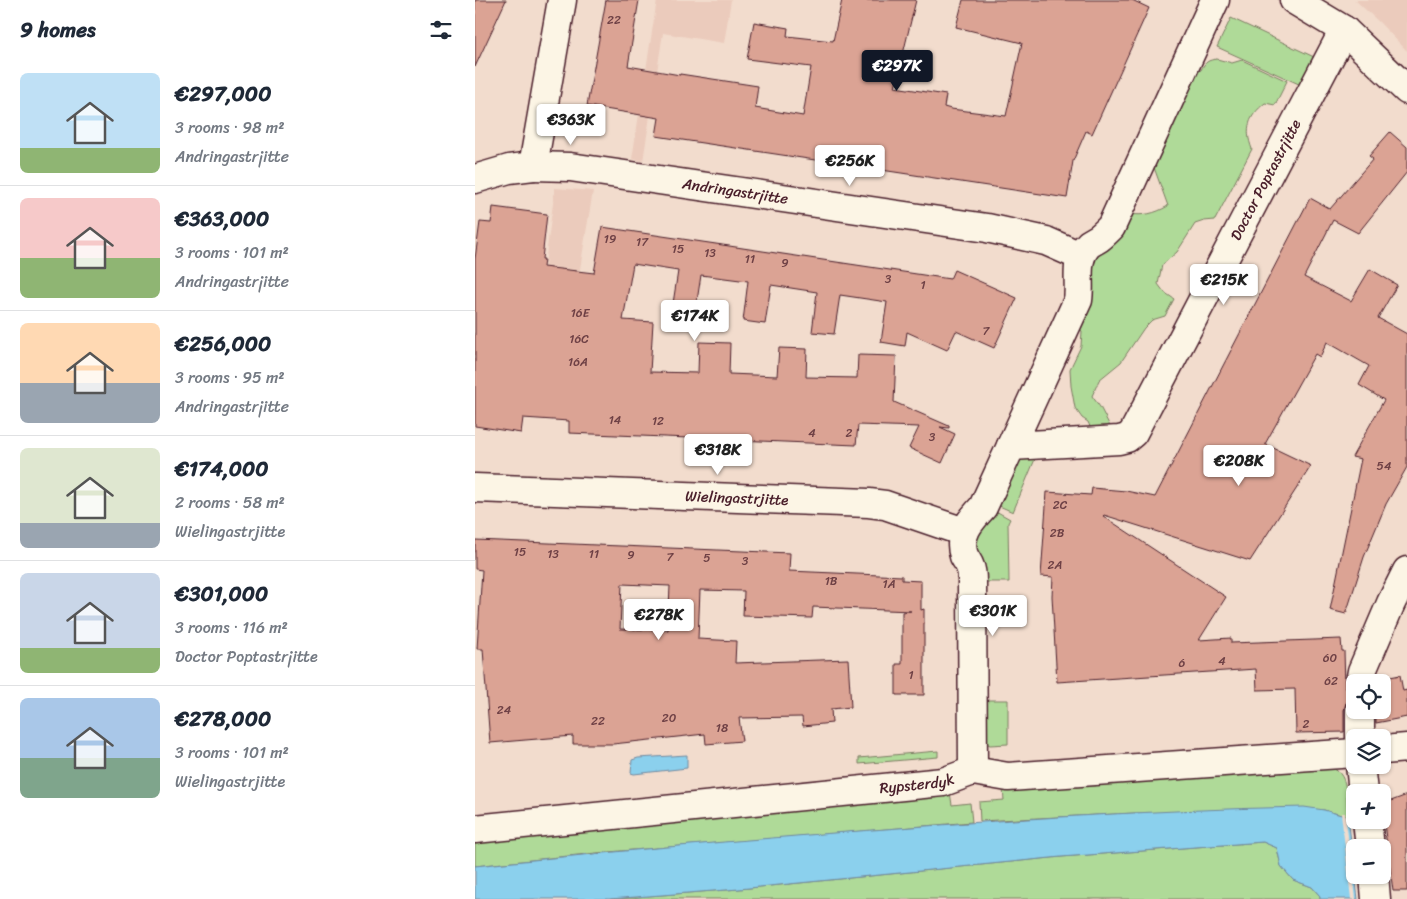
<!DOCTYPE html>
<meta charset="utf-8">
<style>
body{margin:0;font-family:Sriracha,sans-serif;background:#f6f6f7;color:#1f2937;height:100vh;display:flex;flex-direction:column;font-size:19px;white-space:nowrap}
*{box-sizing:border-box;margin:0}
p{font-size:16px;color:#747a83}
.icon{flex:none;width:28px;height:28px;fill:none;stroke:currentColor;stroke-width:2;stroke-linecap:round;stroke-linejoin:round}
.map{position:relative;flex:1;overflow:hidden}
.sheet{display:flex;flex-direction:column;background:#fff;width:475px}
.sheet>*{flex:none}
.fabs{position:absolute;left:871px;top:674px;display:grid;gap:10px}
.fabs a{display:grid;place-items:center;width:45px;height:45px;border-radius:8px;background:#fff;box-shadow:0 1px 4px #0004;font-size:25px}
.price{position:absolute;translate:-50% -42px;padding:0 11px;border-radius:5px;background:#fff;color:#222;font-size:16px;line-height:32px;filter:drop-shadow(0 1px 2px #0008)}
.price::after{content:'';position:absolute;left:50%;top:30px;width:15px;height:11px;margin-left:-8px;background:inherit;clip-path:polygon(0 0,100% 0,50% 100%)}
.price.on{background:#111827;color:#fff}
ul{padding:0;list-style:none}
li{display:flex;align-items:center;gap:15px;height:125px;padding:0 20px}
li+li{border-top:1px solid #e0e1e3}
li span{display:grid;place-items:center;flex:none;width:140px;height:100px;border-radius:8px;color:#555}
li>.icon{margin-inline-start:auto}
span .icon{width:60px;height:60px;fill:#fffc;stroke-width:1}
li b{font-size:21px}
h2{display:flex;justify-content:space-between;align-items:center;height:60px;padding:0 20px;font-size:21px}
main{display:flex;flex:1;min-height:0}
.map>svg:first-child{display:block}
.built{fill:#ebcbbc}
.green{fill:#afda98;stroke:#7c7c62}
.water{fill:#8bd0ed;stroke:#71899f}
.pier{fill:#f2dccd}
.building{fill:#dba394;stroke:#4a1f2b;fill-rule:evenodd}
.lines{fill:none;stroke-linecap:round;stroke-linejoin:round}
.minor-casing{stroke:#4a1f2b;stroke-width:31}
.minor{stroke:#fcf5e5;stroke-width:28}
.labels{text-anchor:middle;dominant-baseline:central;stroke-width:4;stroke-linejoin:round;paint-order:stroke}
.number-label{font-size:12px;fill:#6e4045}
.street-label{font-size:15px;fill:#4a1f2b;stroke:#fcf5e5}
</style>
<main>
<section class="sheet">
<h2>9 homes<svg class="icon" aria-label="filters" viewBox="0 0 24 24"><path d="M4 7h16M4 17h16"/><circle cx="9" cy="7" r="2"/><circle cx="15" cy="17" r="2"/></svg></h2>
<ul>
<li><span style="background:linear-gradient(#bfe0f5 75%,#8fb573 0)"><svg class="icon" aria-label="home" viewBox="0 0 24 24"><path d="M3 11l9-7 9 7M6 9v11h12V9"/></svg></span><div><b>€297,000</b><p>3 rooms · 98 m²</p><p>Andringastrjitte</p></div></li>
<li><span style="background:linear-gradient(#f6c9c9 60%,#8fb573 0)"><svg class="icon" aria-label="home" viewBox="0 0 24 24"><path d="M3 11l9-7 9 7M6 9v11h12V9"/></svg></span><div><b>€363,000</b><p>3 rooms · 101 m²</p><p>Andringastrjitte</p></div></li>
<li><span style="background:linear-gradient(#ffd9b3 60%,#9aa5b1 0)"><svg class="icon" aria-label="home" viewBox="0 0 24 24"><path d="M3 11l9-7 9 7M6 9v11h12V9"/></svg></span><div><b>€256,000</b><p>3 rooms · 95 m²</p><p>Andringastrjitte</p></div></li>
<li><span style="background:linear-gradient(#dfe7d0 75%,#9aa5b1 0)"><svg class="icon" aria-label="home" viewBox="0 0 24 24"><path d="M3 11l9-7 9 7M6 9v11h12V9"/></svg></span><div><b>€174,000</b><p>2 rooms · 58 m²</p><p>Wielingastrjitte</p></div></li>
<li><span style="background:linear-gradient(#c9d6e8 75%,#8fb573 0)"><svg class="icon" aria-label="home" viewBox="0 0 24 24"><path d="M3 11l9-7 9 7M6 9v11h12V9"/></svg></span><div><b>€301,000</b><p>3 rooms · 116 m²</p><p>Doctor Poptastrjitte</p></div></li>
<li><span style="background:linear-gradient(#a9c7e8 60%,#7fa58c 0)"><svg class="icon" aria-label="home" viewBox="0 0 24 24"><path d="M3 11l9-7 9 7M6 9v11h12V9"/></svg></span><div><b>€278,000</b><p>3 rooms · 101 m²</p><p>Wielingastrjitte</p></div></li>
</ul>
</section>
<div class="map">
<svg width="932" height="899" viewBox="0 0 932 899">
<rect width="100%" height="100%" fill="#f2dccd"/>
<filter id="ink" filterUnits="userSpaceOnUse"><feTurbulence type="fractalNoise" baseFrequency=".02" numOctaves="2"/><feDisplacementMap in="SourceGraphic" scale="10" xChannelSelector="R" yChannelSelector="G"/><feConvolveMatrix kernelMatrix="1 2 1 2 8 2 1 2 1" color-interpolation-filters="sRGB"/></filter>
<g filter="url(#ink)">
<!-- built -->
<path class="built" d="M182,0H256L249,43L188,33L168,161L157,159Z
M880,0H932V51L904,22Z
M80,188L118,191L101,293L67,287Z"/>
<!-- green -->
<path class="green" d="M756,18L839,57L826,85L742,47Z
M742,59L757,63L767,60L812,81L800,105L790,103C774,116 769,128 777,149L740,220L729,221L720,224L702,252L687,265L683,284L689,292L699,299L690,316L677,320L669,328L646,362L624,380L617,396L625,407L637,430L616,429L613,422L607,418L600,408L596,386L595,369L606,346L607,331L602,327L615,265L653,214C669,216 679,214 693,206L677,162L718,73L726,70C730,62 733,60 742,59Z
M563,452L538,512L522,505L542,460Z
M519,510L535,519L533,523L534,582H508L498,540Z
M508,700H533V744L515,745L511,743Z
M463,751V757L384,764V758Z
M853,767C875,771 871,798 873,817L849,810L660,813L505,821L504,802L529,800L528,789Z
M475,792L477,805L495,803L497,822L121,853L0,866V840Z
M788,842L802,848L806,866L818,880L837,887L845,896V899H135L264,889L586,857Z"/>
<!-- water -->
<path class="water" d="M212,755V768L159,774L156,773L157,760L163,758Z
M829,807L849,810L873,817L883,899H845V896L837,887L818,880L806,866L802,848L788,842L586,857L264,889L135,899H0V866C111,854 222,844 333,835C498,822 663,810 829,807Z"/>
<!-- pier -->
<path class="pier" d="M866,813H870L881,899H876Z"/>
<!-- building -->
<path class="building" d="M0,0H31L0,67Z
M131,0H164L153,66L205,75V74L283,86L280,108L328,116L336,67L272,59L279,22L313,28L312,36L358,41L367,0H441L420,87L471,95L469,107L476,109L531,116L547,43L481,27L488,0H657L674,8L617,134L611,131L598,161L592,198L181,136L184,118L112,106Z
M915,132L932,147V172L883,233L858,220L829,277L876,301L895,269L922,285L903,318L932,334V467L911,504L889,557L871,614L855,610L886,459L877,457L909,400L884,385L894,366L852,342L845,357L840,354L790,444L836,466L775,561L629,515L628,516L751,597L724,640L756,638V643L866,639L867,651H869L870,687L875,694L879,696L871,703L869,710V732L821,733L820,689L782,690L781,669L582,682L577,596L578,577L566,576L572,492L616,495L617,488L651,491L680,497L835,198L855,209L898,159L894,156Z
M18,207L72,214L67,259H69L68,267L119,273L127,227L475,279L479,270L542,298L519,348L481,331L472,350L432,332L430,346L406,342L412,302L365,295L359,334L337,332L342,292L296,285L290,324L268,321L273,281L226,275L220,314L197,310L203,271L158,264L148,320L178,322L175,372L223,373L224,342L255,343L254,374L302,376L304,348L332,349L331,377L382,378L383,355L421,356L419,402L474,426V428L465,427L480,434L467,463L434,448L444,427L383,425L381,445L94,433V421L48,418L46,433L0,426V259L5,222L16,223Z
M0,540L315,553L314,571L427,576V580L446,581V610L449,609V695H421V664H427V612L436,611L338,607L337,618L268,616L269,591L225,590L223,639L261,641L260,663L373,659L376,707L356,709L357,723L328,726L327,717L264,718L267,741L231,744L230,734L138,744H98V736L15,743L8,649H2L7,570L0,569ZM147,584L195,586L193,630L145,629Z
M925,675L928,691L932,690V717L901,723V710H908V682H901V680Z
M932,795V891H918L908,816V804Z"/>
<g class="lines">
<defs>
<g id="minor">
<path d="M819,0L869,30L932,90"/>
<path id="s1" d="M58,166L95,167L512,228L571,241L605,256"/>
<path d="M0,179L34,169L58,166L87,0"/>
<path id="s2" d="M536,446L644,440L652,438L658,433L869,30"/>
<path id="s3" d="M0,488L394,503L410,505L489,532"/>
<path d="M885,682L887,671L916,603L932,571"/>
<path d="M885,710V738"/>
<path d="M908,750L932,748"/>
<path d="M885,765L888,792"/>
<path d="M498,771L497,582C497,577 497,571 495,567C494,563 491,560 489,556C482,535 495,521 508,507L603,300C606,281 598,259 614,244C617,242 621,240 624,238C628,235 632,231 636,227L740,0"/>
<path d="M892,820L895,848"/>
<path id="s4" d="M0,829L468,782L498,771L533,777L880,753"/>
<path d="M899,875L901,899"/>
</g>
</defs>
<!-- minor casing -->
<use href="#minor" class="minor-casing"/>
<!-- minor -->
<use href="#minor" class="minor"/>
</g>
</g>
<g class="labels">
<!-- number labels -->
<g class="number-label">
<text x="139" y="20">22</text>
<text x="135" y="239">19</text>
<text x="167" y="242">17</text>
<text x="203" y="249">15</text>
<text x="235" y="253">13</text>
<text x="275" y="259">11</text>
<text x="310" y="263">9</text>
<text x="413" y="279">3</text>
<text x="448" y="285">1</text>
<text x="105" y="313">16E</text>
<text x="511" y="331">7</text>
<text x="104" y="339">16C</text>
<text x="103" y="362">16A</text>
<text x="140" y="420">14</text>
<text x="183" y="421">12</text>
<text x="337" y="433">4</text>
<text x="374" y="433">2</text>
<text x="457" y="437">3</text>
<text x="909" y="466">54</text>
<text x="585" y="505">2C</text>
<text x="582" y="533">2B</text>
<text x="45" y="552">15</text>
<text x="78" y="554">13</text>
<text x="119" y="554">11</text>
<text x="156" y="555">9</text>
<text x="195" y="557">7</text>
<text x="232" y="558">5</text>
<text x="270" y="561">3</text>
<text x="580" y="565">2A</text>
<text x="356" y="581">1B</text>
<text x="414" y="584">1A</text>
<text x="855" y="658">60</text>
<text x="747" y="661">4</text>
<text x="707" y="663">6</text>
<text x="436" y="675">1</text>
<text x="856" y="681">62</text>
<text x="29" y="710">24</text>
<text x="194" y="718">20</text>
<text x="123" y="721">22</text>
<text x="831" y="724">2</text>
<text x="247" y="728">18</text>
</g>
<!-- street labels -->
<g class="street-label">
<text stroke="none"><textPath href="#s2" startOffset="410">Doctor Poptastrjitte</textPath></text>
<text stroke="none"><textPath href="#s1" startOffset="204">Andringastrjitte</textPath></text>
<text stroke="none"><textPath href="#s3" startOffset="262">Wielingastrjitte</textPath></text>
<text stroke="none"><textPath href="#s4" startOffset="444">Rypsterdyk</textPath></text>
</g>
</g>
</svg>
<div class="fabs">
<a><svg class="icon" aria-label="locate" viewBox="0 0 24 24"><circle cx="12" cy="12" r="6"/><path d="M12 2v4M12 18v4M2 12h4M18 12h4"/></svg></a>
<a><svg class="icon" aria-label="layers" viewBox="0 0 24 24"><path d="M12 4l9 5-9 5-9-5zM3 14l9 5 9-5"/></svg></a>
<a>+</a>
<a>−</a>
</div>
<b class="price on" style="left:422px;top:92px">€297K</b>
<b class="price" style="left:96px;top:146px">€363K</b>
<b class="price" style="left:375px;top:187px">€256K</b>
<b class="price" style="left:749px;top:306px">€215K</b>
<b class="price" style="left:220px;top:342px">€174K</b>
<b class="price" style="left:243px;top:476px">€318K</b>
<b class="price" style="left:764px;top:487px">€208K</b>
<b class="price" style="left:518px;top:637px">€301K</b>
<b class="price" style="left:184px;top:641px">€278K</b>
</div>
</main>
